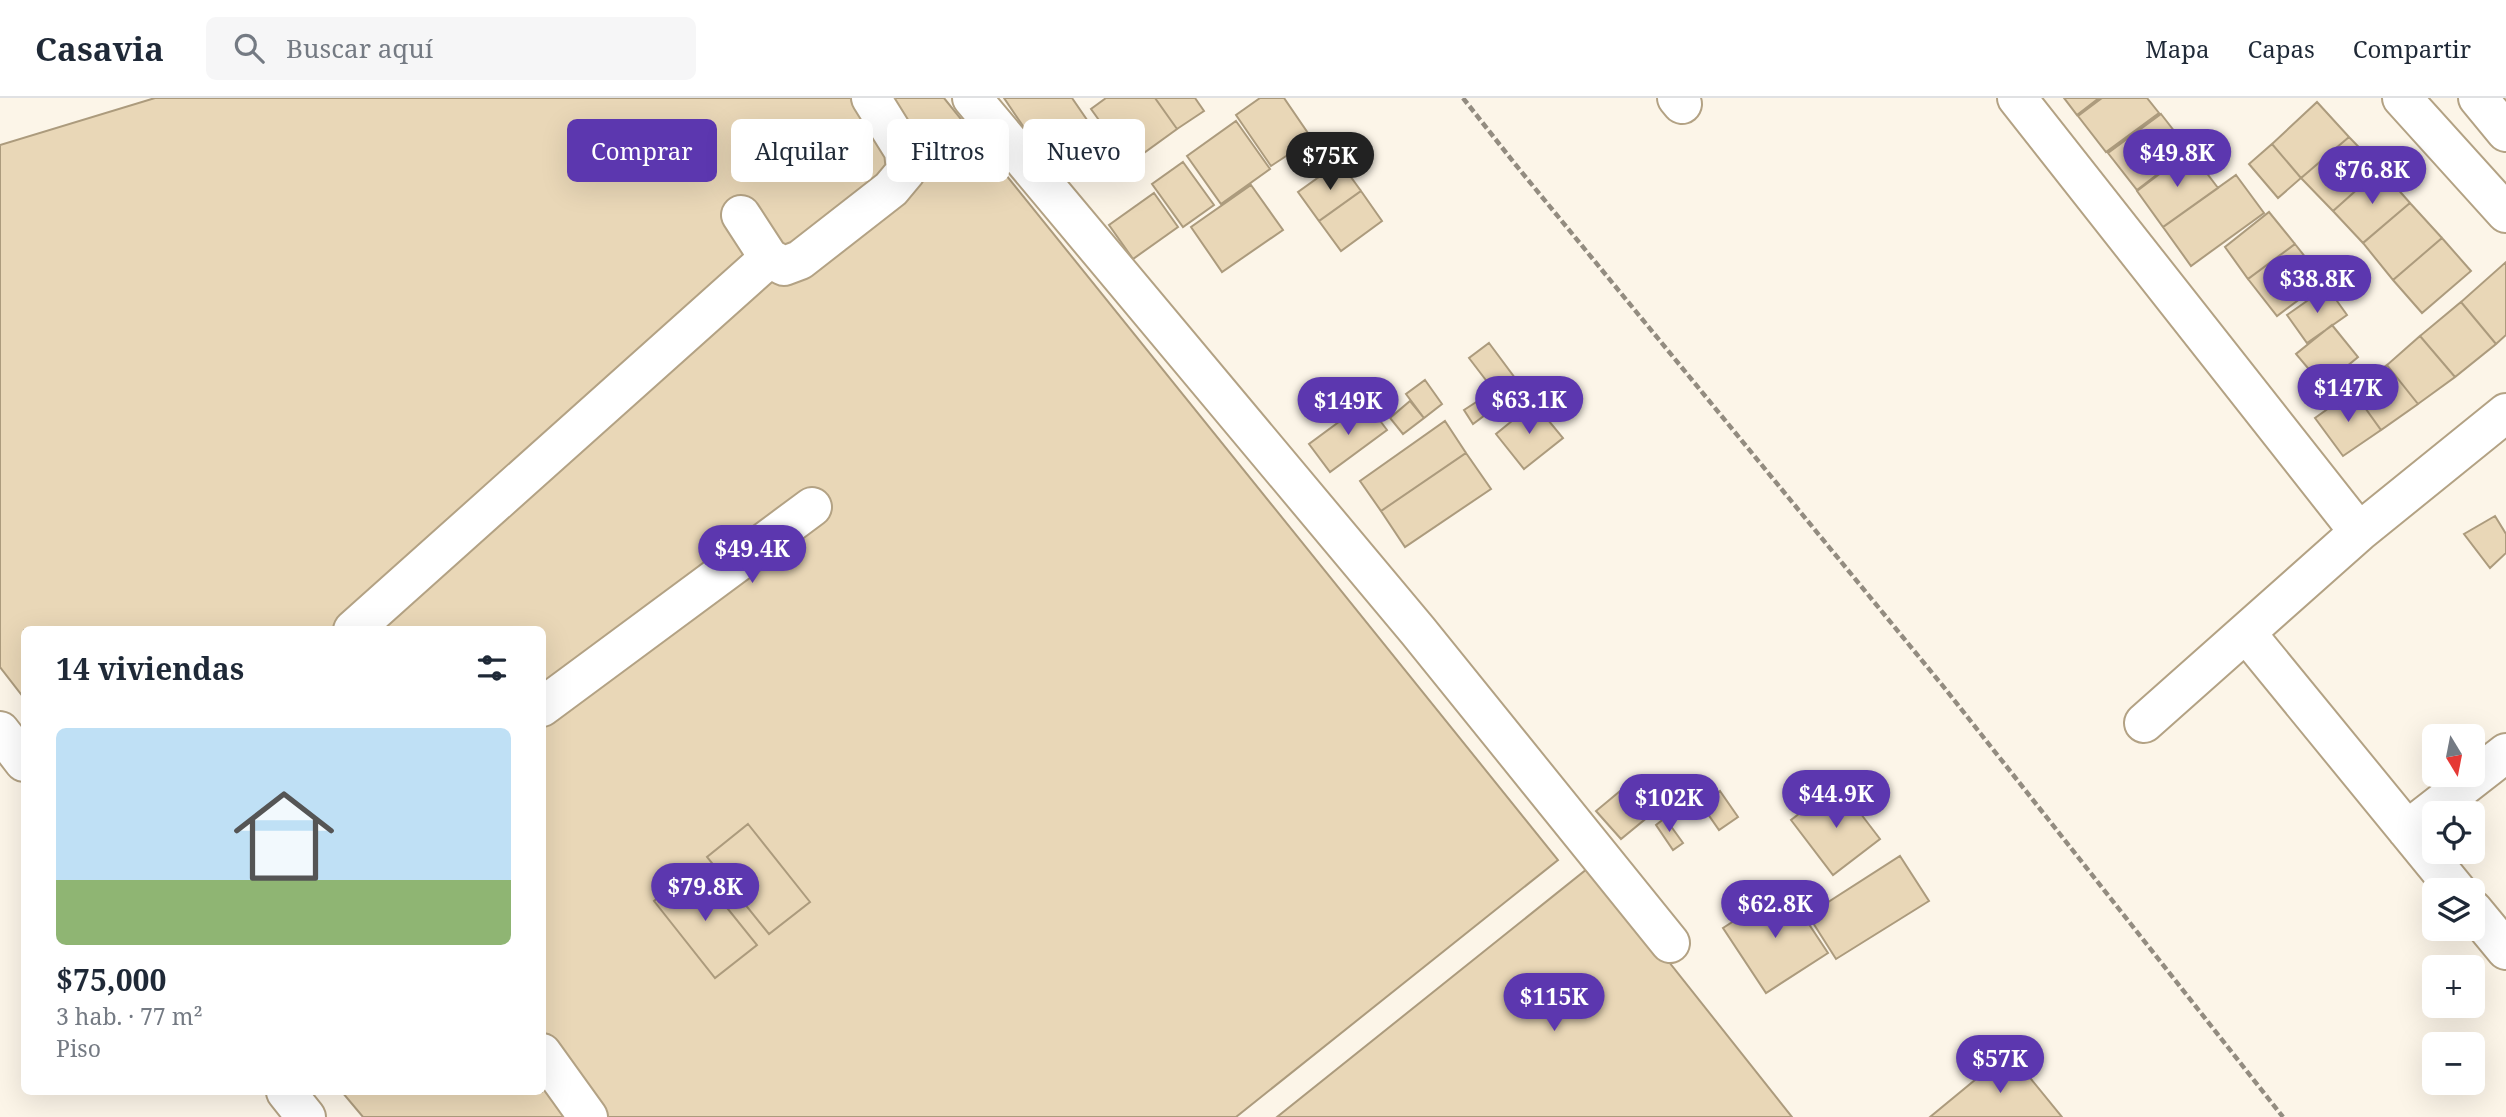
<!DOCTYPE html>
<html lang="es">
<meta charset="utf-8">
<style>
body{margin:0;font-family:"Noto Serif",serif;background:#f6f6f7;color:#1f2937;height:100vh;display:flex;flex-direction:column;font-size:26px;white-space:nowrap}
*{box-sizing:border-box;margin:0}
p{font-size:23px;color:#747a83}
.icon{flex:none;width:38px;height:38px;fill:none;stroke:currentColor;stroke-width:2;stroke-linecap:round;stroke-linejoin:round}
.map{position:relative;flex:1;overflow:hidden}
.sheet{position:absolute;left:21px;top:528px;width:525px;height:469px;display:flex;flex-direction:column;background:#fff;border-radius:10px;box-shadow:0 7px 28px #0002}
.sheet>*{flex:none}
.guide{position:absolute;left:567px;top:21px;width:665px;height:63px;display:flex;gap:14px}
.needle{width:46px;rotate:170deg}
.fabs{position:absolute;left:2422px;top:626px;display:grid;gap:14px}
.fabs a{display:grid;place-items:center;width:63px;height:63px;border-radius:10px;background:#fff;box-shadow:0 7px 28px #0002;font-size:35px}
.price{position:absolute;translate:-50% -60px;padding:0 16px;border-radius:24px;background:#5c37af;color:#fff;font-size:23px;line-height:46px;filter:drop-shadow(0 2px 4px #0008)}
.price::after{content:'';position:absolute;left:50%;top:42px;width:21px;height:16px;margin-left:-10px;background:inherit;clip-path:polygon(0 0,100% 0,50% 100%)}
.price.on{background:#222;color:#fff}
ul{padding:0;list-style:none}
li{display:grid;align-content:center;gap:14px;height:371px;padding:0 35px}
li+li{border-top:2px solid #e0e1e3}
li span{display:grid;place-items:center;height:217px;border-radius:10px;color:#555}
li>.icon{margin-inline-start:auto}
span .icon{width:126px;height:126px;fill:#fffc;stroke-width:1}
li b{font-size:30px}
h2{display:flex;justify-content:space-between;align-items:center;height:84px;padding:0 35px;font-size:30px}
.chip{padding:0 24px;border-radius:10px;background:#fff;box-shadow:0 7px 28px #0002;font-size:24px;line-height:63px}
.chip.on{background:#5c37af;color:#fff}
header{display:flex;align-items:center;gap:42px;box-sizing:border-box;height:98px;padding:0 35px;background:#fff;border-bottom:2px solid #e0e1e3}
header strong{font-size:33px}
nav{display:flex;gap:38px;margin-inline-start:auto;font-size:24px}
.search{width:490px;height:63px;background:#f6f6f7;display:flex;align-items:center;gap:18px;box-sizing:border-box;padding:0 24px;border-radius:10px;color:#747a83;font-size:26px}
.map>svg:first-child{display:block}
.building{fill:#e9d7b7;stroke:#ac9b7d;stroke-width:2}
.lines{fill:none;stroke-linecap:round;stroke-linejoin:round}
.minor-casing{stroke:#b3a284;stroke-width:42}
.path{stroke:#938c80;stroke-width:4.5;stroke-dasharray:7 3.5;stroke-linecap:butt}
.minor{stroke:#fff;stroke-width:38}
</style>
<header>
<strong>Casavia</strong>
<div class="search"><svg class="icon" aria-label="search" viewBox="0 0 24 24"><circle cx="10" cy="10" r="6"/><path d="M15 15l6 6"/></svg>Buscar aquí</div>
<nav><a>Mapa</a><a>Capas</a><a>Compartir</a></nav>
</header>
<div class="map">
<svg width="2506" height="1019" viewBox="0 0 2506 1019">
<rect width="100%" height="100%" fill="#fcf5e8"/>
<!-- building -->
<path class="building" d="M155,0H944L1558,762L1236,1019H363L342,994H542V532H24V600L0,569V47Z
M1004,0H1072L1096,35L1048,65Z
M1106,0H1155L1177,31L1130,65L1091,11Z
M1155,0H1195L1204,13L1177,31Z
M1260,0H1284L1312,41L1271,68L1236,17Z
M2064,0H2099L2077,17Z
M2102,0H2147L2159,15L2106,54L2078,18Z
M2317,4L2349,39L2301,80L2272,46Z
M2161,16L2189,52L2137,92L2108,55Z
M1236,23L1270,71L1221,106L1187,58Z
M2349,39L2380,71L2333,113L2301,80Z
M2272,46L2301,80L2278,100L2249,66Z
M2190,53L2218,90L2163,129L2137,93Z
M1183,64L1214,107L1183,129L1152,86Z
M1340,64L1361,93L1319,123L1298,94Z
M2380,71L2410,105L2363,145L2333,113Z
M2236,77L2264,115L2191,168L2163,129Z
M1251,87L1283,132L1222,174L1191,129Z
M1361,93L1382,123L1341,153L1319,123Z
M1154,95L1178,129L1133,161L1109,127Z
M2410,105L2442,140L2393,182L2363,145Z
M2269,114L2295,146L2248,181L2225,149Z
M2442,140L2471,173L2422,215L2393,182Z
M2295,146L2324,183L2277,218L2248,181Z
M2506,164V237L2496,246L2461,204Z
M2327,189L2347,217L2307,245L2287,217Z
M2461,204L2496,246L2455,279L2420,238Z
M2332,227L2358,259L2323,288L2296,256Z
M2420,238L2455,279L2418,306L2387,267Z
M1489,245L1515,280L1495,294L1469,260Z
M2387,267L2418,306L2381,332L2353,293Z
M1425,282L1442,306L1424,320L1406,296Z
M2353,293L2381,332L2343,358L2315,320Z
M1484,299L1493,311L1473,326L1464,312Z
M1410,303L1424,320L1403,336L1390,320Z
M1366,304L1387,332L1330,374L1309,346Z
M1534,305L1563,340L1524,371L1496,336Z
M1445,323L1466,355L1381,413L1360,383Z
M1466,355L1491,391L1405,449L1381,413Z
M2495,418L2506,436V455L2490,470L2464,436Z
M1838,686L1880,741L1833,777L1791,722Z
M1625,689L1649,718L1621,741L1596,713Z
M1720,693L1738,719L1719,732L1701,706Z
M1665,720L1683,745L1673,752L1656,727Z
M748,726L810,804L769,836L707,759Z
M1900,758L1929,803L1836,861L1808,817Z
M1592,767L1792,1019H1277Z
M695,770L757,847L715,880L654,803Z
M1785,790L1828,855L1766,895L1723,830Z
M2009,954L2062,1019H1930Z"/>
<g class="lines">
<defs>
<path id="minor" d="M972,0L1418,533L1670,845
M1677,0L1682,6
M2017,0L2359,434
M2402,0L2506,115
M2478,0L2506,34
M741,117L769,160L784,168L800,162L891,91L906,73L904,53L871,0
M353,532L769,160
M2246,535L2457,793
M542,609L812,409
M2144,625L2359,434L2506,315
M0,633L24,664
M2407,732L2506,655
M2473,812L2506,852
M542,955L588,1019
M286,994L306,1019"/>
</defs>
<!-- minor casing -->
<use href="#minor" class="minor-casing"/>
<!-- path -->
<path class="path" d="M1463,0L1515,66L1947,593L2283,1019"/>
<!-- minor -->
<use href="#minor" class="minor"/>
</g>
</svg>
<div class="fabs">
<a><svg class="needle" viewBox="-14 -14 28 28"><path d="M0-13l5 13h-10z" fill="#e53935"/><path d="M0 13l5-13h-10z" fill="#747a83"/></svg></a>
<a><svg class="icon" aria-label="locate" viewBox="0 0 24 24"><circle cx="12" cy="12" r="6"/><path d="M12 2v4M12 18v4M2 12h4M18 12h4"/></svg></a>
<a><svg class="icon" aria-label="layers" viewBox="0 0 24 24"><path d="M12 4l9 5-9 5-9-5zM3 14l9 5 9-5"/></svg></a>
<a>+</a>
<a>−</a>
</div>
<b class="price" style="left:2177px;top:91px">$49.8K</b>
<b class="price on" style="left:1330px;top:94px">$75K</b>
<b class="price" style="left:2372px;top:108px">$76.8K</b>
<b class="price" style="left:2317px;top:217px">$38.8K</b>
<b class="price" style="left:2348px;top:326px">$147K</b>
<b class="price" style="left:1529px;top:338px">$63.1K</b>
<b class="price" style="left:1348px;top:339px">$149K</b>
<b class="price" style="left:752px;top:487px">$49.4K</b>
<b class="price" style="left:1836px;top:732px">$44.9K</b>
<b class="price" style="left:1669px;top:736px">$102K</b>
<b class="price" style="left:705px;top:825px">$79.8K</b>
<b class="price" style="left:1775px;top:842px">$62.8K</b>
<b class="price" style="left:1554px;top:935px">$115K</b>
<b class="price" style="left:2000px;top:997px">$57K</b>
<div class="guide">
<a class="chip on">Comprar</a>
<a class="chip">Alquilar</a>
<a class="chip">Filtros</a>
<a class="chip">Nuevo</a>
</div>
<section class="sheet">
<h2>14 viviendas<svg class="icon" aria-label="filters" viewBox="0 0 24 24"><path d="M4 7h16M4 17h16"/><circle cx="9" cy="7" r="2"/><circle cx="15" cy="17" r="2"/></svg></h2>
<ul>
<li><span style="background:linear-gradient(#bfe0f5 70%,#8fb573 0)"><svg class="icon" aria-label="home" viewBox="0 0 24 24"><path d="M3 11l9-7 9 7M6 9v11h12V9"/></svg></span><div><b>$75,000</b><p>3 hab. · 77 m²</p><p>Piso</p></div></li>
</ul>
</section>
</div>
